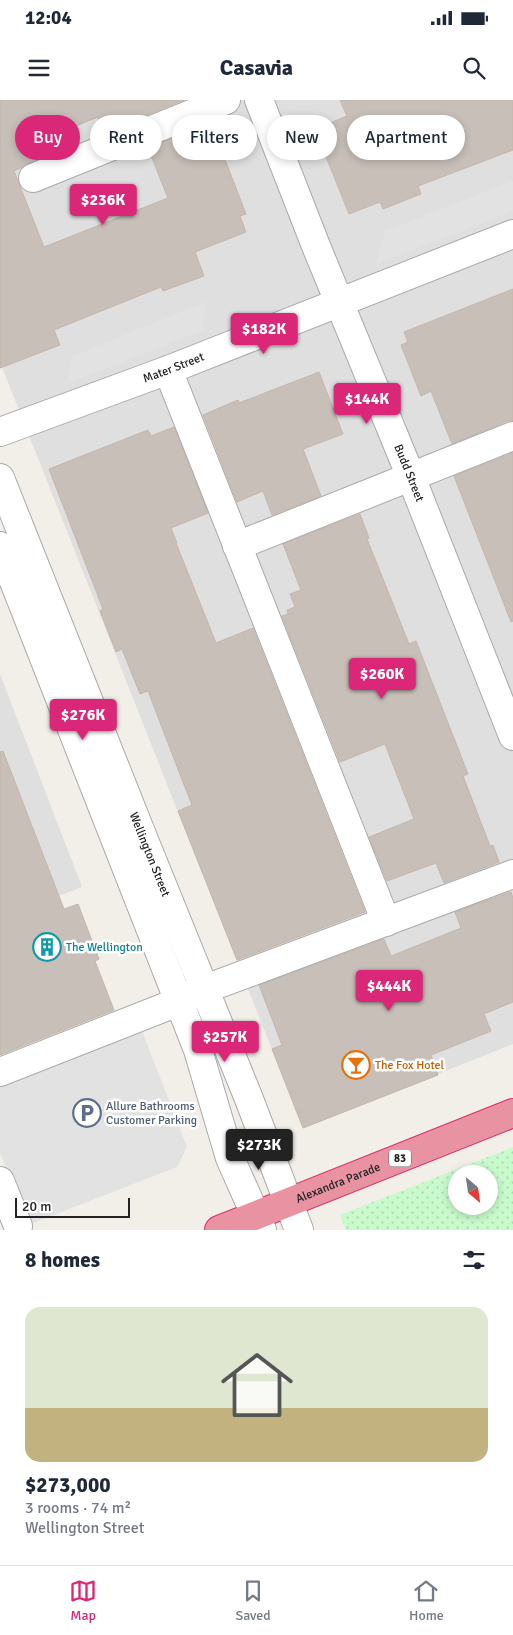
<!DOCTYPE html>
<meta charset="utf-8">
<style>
body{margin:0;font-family:Signika,sans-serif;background:#f6f6f7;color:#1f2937;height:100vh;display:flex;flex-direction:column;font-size:19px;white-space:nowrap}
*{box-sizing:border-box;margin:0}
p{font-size:16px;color:#747a83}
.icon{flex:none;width:28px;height:28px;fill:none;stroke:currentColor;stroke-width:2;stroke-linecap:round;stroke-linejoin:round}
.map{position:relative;height:1130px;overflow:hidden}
.drawer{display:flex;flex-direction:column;background:#fff;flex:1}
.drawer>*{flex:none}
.banner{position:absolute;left:15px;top:15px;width:484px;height:45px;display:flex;gap:10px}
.needle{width:32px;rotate:151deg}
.buttons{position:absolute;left:448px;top:1065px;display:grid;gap:10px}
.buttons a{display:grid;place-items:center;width:50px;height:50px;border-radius:50%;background:#fff;box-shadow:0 2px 8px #0003;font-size:25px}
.scale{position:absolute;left:15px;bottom:12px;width:115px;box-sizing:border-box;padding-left:5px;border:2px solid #222;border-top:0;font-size:14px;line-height:18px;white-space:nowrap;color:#222;-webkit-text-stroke:4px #fff;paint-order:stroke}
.price{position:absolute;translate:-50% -42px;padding:0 11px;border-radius:5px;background:#db2777;color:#fff;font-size:16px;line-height:32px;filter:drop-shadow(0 1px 2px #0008)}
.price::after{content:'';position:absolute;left:50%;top:30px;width:15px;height:11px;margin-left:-8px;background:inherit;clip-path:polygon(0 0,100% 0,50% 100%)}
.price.current{background:#222;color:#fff}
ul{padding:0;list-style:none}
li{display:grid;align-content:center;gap:10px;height:265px;padding:0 25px}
li span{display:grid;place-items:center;height:155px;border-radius:15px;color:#555}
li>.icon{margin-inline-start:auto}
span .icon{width:90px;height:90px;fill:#fffc;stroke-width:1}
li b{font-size:21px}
h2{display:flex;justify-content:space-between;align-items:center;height:60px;padding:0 25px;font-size:21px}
.pill{padding:0 18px;border-radius:22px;background:#fff;box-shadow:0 2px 8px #0003;font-size:18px;line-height:45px}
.pill.current{background:#db2777;color:#fff}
.status{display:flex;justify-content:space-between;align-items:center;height:35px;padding:0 25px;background:#fff;direction:ltr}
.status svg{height:14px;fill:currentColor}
header{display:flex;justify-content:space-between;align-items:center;height:65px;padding:0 25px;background:#fff;font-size:22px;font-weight:700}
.menu{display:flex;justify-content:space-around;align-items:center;height:70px;border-top:1px solid #e0e1e3;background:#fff;font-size:14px;color:#747a83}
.menu a{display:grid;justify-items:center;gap:2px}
.menu .current{color:#db2777}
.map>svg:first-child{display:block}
.residential{fill:#e0dfdf}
.park{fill:url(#park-dots);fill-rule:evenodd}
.parking{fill:#e2e2e2}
.building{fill:#c7bfb8;stroke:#c4b6ab}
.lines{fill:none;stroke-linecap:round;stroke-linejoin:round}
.minor-casing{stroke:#a9a9a9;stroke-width:30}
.highway-casing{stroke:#dc2a67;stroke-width:30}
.minor{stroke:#fff;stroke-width:28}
.highway{stroke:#e892a2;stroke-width:28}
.labels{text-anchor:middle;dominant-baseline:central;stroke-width:5;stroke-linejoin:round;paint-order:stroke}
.shield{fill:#fff;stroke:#646464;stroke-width:1}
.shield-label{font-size:11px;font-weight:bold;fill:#222}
.street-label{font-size:12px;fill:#222;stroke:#fff}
.culture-label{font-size:12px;fill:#0d838f;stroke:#fff;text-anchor:start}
.food-label{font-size:12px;fill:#c56008;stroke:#fff;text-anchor:start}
.service-label{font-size:12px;fill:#4e5e75;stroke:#fff;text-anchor:start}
</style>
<div class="status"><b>12:04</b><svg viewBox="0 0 49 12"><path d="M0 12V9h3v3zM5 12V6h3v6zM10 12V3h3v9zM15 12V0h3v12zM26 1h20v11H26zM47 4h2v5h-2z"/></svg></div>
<header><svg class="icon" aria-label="menu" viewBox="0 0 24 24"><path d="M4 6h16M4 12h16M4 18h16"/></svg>Casavia<svg class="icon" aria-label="search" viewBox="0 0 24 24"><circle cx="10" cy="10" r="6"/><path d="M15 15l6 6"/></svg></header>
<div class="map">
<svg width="513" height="1130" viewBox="0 0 513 1130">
<defs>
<pattern id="park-dots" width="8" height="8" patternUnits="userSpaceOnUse" patternTransform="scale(1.25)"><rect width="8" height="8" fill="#c8facc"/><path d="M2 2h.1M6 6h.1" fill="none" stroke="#acd6af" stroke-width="1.8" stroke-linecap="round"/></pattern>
</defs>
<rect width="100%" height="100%" fill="#f2efe9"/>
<!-- residential -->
<path class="residential" d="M0,0H513V944L303,1028L0,262Z
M0,574L82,787L0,819Z"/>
<!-- park -->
<path class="park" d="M513,1047V1130H346L340,1115ZM456,1074H489V1106H456Z"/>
<!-- parking -->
<path class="parking" d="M513,81V111L376,164L385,131Z
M206,202L202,231L68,283L72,256Z
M139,923L187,1047L177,1067L28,1125L0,1053V980Z"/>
<!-- building -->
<path class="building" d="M0,0H184L104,32L98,17L36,42L42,57L14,71L44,147L168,98L148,48L207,24L219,54L222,52L246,114L240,116L246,132L195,152L204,176L163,191L161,187L54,230L60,245L0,268Z
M340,0H513V50L418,86L421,94L383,109L380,102L349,114L315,29L347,16Z
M513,189V321H507L452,344L431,291L421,296L401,245L408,242L404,232Z
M319,272L343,334L303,349L321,396L272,415L263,391L237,402L203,315L238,300L239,303Z
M174,327L208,413L171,428L177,443H176L216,543L253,528L365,812L237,860L178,711L192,705L176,664L148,591L140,594L122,549L116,552L100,511L103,509L49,369L148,330L151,336Z
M513,353V521L511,522L454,376Z
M360,414L369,438L367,439L409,544L416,541L468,674L463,676L490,746L493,745L499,762L444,783L436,763L387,781L369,737L414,719L385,644L340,662L282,516L288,514L287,510L295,507L290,494L301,490L283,444Z
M3,651L64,809L78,804L99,859L95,861L114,910L0,955V652Z
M511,792L513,798V902L484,914L491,931L431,955L438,975L303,1028L272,949L282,945L259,885L384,839L391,856L461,828L455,812Z"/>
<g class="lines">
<defs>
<g id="minor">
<path id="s1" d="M259,0L316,146L411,377L513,636"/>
<path d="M33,78L226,0"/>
<path d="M168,270L386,822"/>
<path id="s2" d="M0,332L168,270L513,134"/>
<path id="s3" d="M0,378L142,735L249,999L299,1130"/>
<path d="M0,446L198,950L230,1058L262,1130"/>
<path d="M237,446L513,336"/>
<path d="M0,972L178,902L205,889L513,774"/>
<path d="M0,1081L18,1126"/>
</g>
<g id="highway">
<path id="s4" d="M219,1130L513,1013"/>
</g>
</defs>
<!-- minor casing -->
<use href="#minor" class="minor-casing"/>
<!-- highway casing -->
<use href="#highway" class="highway-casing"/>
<!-- minor -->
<use href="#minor" class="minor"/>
<!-- highway -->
<use href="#highway" class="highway"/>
</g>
<!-- icons -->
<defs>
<symbol id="building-ring" viewBox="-11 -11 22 22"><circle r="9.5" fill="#fff" stroke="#0f9aa8" stroke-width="1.5"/><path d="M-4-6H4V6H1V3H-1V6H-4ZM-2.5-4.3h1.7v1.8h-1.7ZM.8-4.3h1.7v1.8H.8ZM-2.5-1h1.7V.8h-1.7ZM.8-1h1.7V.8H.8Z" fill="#0f9aa8"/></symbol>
<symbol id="bar-ring" viewBox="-11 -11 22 22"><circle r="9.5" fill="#fff" stroke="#e8710a" stroke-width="1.5"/><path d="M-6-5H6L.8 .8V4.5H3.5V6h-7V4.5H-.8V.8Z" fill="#e8710a"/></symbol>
<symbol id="parking-ring" viewBox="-11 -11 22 22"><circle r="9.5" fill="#fff" stroke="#5c6f8a" stroke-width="1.5"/><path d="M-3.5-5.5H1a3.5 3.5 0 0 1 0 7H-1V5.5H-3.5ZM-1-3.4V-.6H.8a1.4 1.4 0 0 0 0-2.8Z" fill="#5c6f8a"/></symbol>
</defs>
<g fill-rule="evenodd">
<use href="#building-ring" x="31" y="831" width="32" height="32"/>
<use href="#bar-ring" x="340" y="949" width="32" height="32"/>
<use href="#parking-ring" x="71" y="997" width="32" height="32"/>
</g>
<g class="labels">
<!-- shield labels -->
<rect class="shield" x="389" y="1049.5" width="22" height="17" rx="4"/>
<g class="shield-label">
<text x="400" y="1058">83</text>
</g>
<!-- street labels -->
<g class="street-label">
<text stroke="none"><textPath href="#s2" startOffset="185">Mater Street</textPath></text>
<text stroke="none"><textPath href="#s1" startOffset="402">Budd Street</textPath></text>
<text stroke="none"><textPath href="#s3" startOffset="405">Wellington Street</textPath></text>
<text stroke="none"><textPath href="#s4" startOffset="128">Alexandra Parade</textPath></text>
</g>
<!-- culture labels -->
<g class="culture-label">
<text x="66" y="847">The Wellington</text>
</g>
<!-- food labels -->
<g class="food-label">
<text x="375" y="965">The Fox Hotel</text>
</g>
<!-- service labels -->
<g class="service-label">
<text x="106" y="1006">Allure Bathrooms<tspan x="106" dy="14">Customer Parking</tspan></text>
</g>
</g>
</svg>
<div class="buttons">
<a><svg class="needle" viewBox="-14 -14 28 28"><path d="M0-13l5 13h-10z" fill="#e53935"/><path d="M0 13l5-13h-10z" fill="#747a83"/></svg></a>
</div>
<div class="scale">20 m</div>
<b class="price" style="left:103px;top:126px">$236K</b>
<b class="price" style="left:264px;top:255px">$182K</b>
<b class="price" style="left:367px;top:325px">$144K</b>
<b class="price" style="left:382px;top:600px">$260K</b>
<b class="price" style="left:83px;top:641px">$276K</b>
<b class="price" style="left:389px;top:912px">$444K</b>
<b class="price" style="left:225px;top:963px">$257K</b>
<b class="price current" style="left:259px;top:1071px">$273K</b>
<div class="banner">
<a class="pill current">Buy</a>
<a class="pill">Rent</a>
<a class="pill">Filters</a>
<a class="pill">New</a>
<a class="pill">Apartment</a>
</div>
</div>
<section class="drawer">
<h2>8 homes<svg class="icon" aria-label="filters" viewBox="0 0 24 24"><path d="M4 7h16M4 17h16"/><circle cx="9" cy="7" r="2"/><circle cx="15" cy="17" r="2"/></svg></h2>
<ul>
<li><span style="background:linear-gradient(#dfe7d0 65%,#c2b280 0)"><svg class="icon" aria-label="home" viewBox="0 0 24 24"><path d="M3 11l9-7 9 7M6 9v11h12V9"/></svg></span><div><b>$273,000</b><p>3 rooms · 74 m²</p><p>Wellington Street</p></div></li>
</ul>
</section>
<nav class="menu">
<a class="current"><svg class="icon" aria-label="map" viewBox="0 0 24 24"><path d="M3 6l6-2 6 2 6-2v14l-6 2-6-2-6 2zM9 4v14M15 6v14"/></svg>Map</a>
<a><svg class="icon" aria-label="saved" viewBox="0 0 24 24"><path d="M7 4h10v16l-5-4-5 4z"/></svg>Saved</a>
<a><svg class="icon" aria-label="home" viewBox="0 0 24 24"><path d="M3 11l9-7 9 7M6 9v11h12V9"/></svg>Home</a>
</nav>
